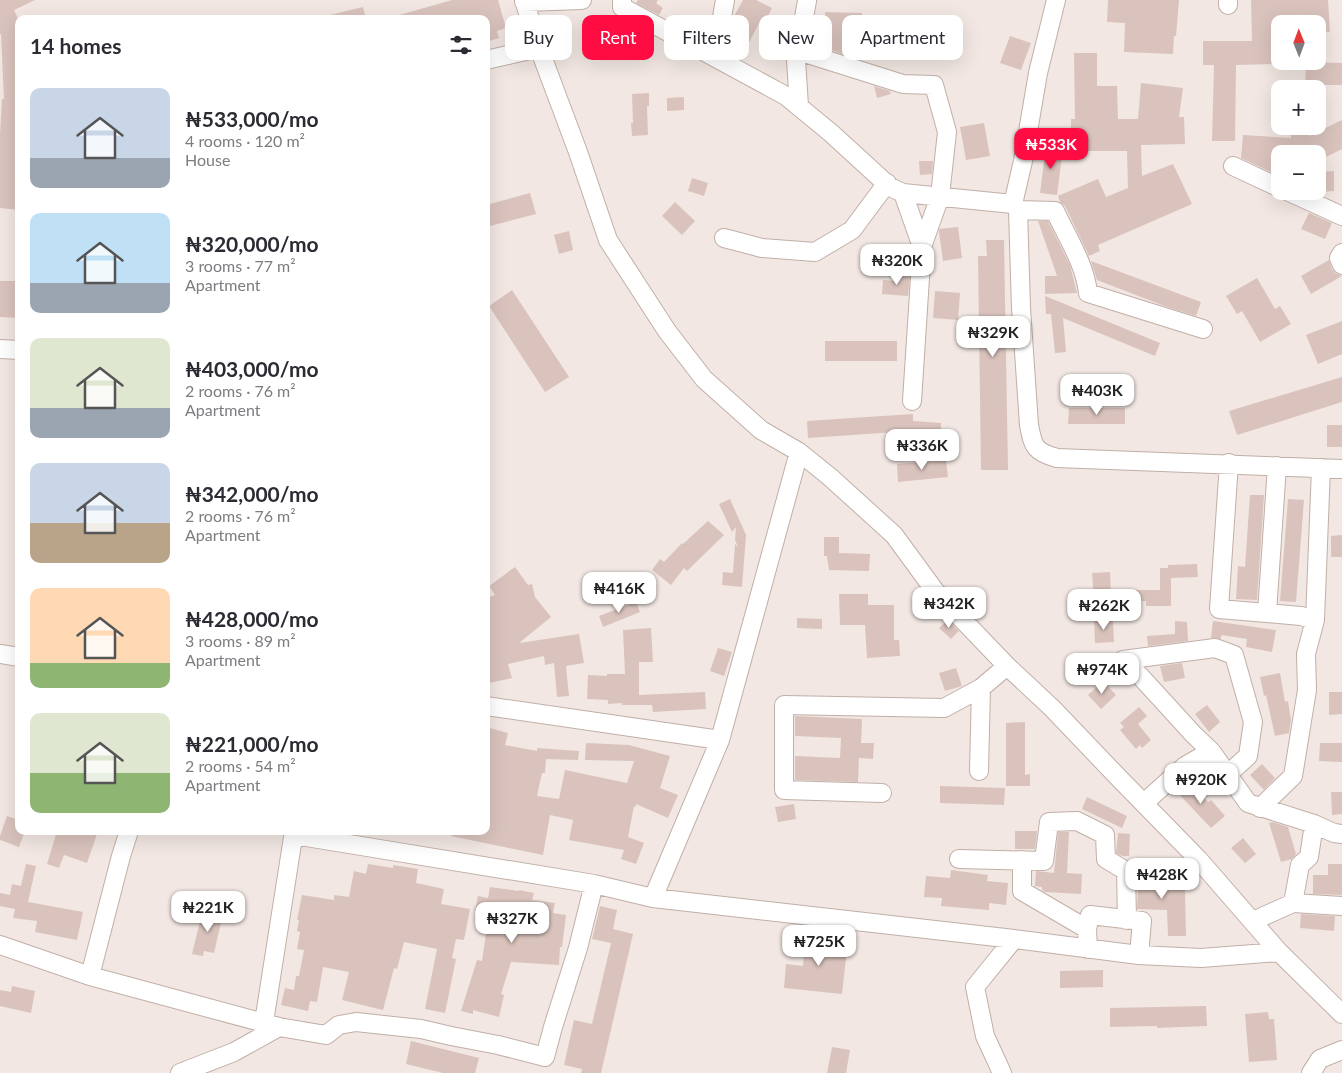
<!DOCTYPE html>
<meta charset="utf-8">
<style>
body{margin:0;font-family:Lato,sans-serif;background:#f2f2f3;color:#2b2b33;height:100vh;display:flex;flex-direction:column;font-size:19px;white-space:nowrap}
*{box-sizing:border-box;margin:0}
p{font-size:16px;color:#7c7c81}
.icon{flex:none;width:28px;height:28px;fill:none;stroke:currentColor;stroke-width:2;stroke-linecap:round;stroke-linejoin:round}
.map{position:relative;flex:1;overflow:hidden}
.side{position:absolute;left:15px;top:15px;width:475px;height:820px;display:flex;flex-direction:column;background:#fff;border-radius:10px;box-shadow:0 5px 20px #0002}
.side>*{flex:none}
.hud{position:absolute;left:505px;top:15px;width:475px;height:45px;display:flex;gap:10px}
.needle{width:32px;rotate:359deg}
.buttons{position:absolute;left:1271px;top:15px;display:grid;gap:10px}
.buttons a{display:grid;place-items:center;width:55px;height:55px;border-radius:10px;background:#fff;box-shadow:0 5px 20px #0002;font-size:25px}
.price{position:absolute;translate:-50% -42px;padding:0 11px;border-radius:10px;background:#fff;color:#222;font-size:16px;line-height:32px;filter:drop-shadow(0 1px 2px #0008)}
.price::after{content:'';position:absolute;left:50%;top:30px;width:15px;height:11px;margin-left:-8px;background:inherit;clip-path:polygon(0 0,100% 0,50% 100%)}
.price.active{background:#ff0c42;color:#fff}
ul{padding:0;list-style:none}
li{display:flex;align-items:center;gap:15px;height:125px;padding:0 15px}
li span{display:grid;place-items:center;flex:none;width:140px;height:100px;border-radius:10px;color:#555}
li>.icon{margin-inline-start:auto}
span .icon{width:60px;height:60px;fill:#fffc;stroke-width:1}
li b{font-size:21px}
h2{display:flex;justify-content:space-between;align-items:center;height:60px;padding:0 15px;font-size:21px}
.tag{padding:0 18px;border-radius:10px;background:#fff;box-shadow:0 5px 20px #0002;font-size:18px;line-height:45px}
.tag.active{background:#ff0c42;color:#fff}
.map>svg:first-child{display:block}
.building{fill:#dac3bd}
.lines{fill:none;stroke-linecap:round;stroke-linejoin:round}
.minor-casing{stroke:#c1afa7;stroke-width:20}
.minor{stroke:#fff;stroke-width:18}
</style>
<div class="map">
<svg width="1342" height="1073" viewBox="0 0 1342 1073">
<rect width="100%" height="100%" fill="#f2e7e2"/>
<!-- building -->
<path class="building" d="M0,0H35L14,10L19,21V128H17V152H19V210L0,208V134L2,99H4L1,34H0Z
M452,0H498L506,28L497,31L499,38L486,42V19H396V16Z
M638,0H658L656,3L663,8L659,15L636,3Z
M743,0H756L772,8L765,22L761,20L747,46L729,37L732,20Z
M1108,0H1179L1176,36H1174L1173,54L1124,52L1125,23L1107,22Z
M1251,0H1328L1330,32H1318V24H1280V33H1272L1273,64L1236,65L1235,141H1212L1214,65H1203V41H1252Z
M363,7L366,19H331L330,15Z
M825,12L862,13V27H857L856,55H845L828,49L829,24H825Z
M1010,36L1031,43L1021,70L1000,63Z
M1074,53H1097V86H1117L1118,119H1138L1141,83L1183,88L1179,117H1184L1185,144L1141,145L1142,176L1173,164L1192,204L1098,245L1100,251L1089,256L1065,206L1060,202L1058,196L1098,179L1106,197L1128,188L1127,151H1071V119H1075Z
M1306,62L1342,63V85H1305Z
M874,86L890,91L891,94L877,98Z
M649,93V106H647L648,135L632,136L631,123H633L632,94Z
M684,97V110L667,111V98Z
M1342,120V149L1318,161V154H1280V173L1271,172L1241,158L1243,135L1291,138V126H1309V136Z
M984,123L990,156L966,160L960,127Z
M1046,146L1063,148L1057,195L1040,193Z
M919,161H933L932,174L920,175Z
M1334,171V191L1318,192V172Z
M692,178L708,183L704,196L688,191Z
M530,193L536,214L486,227V205Z
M675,202L695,221L682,235L662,216Z
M1309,213L1332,223L1325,239L1301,229Z
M1038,221H1048L1070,265L1077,293L1045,294V276H1057Z
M958,227L962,258L943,261L939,232V229Z
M569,231L573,250L559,254L554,235Z
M986,240H1004L1008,470H981L978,256H987Z
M1329,260L1332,269L1335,273L1342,276L1311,294L1301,276Z
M1091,261L1201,302L1196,316L1167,307L1097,280Z
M895,274L910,275L908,296L882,294L883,280L895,281Z
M1257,278L1275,309L1280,306L1291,324L1260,342L1242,311L1237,314L1226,296Z
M0,281H19V318L0,317Z
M512,290L569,377L545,392L489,306Z
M935,291L960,293L958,320L933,318Z
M1045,296L1160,343L1155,356L1063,318L1066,352L1055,353L1051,314H1046Z
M1342,321V354L1318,364L1306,335Z
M825,341H897V361H825Z
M1342,377V402L1237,435L1229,411Z
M1069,408H1125V424H1068Z
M913,414V421L941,423V429L937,430V436L925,435V430L808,438L807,421Z
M1327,425H1342V447H1327Z
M946,460L948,477L898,482L897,464Z
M1250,495H1264L1257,600L1236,599L1238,566L1245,567Z
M730,499L746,535L742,587L722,585L723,572L733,573L735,544L738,547L735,540L736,527L732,532L719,504Z
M1288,499L1304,500L1296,602L1280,601Z
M708,521L724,535L687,571L684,568L671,585L652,570L660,559L664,562L682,543L683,544Z
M1342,535V557H1331V536Z
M824,537H839V553L870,554L869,571L829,570L827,556H824Z
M1197,564L1198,577L1171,578V606H1146V601H1130V590H1160V568H1168V565Z
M515,567L528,585L532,584L535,597L551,617L519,643L579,634L584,663L566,666L569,696L557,697L554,663L545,665L544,656L508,664L512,678L489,683L486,670V598L495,595L489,586Z
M1110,572L1111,596L1094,597L1092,573Z
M839,594H868V605H894V640H899L900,656L867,658L865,625H840Z
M636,602L640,612L603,627L599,616Z
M797,618L822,619V629L797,628Z
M948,620L959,631L951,639L939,628Z
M1094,620H1113L1114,642L1095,643Z
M1175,621L1187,622L1188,641L1148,646L1147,636L1175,634Z
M1213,621L1276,630L1272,652L1246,647L1247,639L1221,635V639L1211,638Z
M651,628L653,662H639V695L705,692L706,709L653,712L652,705H622V703L608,704V700L587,699L588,675L607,676V674H625L623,630Z
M718,648L732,652L724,676L710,671Z
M1182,663L1185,678L1164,682L1160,666Z
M956,668L962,686L945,691L939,673Z
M1280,673L1285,702L1288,701L1291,720L1289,733L1275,736L1266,695L1264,696L1260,677Z
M1103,681L1116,695L1101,709L1088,695Z
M1329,692H1342V714L1329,715Z
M1207,705L1220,722L1209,732L1195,714Z
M1139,707L1147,716L1138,724L1151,740L1142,748L1140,745L1136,749L1120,730L1124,727L1120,723Z
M795,716L862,719L861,743H874L873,759L859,758L858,782L795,780V756L840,758L841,738L795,736Z
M1025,722V775L1030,774V786H1006V723Z
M486,727L508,733L505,745L537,751V748L579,751L578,760L546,759L545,773H542L537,796L559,799L565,770L627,783L634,761L585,760L586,743L629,745L670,756L660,788L678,795L668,818L636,804V807L634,806L628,837L644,843L636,864L621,859L624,850L569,840L573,820L550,815L543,855L451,836L452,831H486Z
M1320,743H1342V762L1319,761Z
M1262,764L1275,778L1264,790L1250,775Z
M1187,780L1208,802L1211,800L1225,816L1211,828L1176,791Z
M940,786L1005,788L1004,805L940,803Z
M1331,792H1342V814L1332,815Z
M1087,797L1127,816L1122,828L1082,809Z
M794,804L796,819L778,822L775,807Z
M7,816L19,820V831H25L19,847L0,840V836Z
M1273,822L1288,827L1296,854L1292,859L1281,862L1269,823Z
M57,831H98L87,863L64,855L59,868L47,864Z
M1015,831H1037L1035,849H1015Z
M1058,832H1069L1067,873L1082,874L1081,894L1045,892L1042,890V887L1035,886L1036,871L1054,873Z
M1118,833L1130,834L1129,856H1122L1116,853Z
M1243,838L1256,854L1245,863L1231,848Z
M26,864L36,866L28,902L83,912L77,940L35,932L37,921L13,918L15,909L0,906V893L10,895L12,884L21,886Z
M368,864L393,868V865L418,869L416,883L444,889L441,904L470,909L464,940L456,939L452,958L456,959L445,1013L425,1009L437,949L404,942L397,969L394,968L383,1010L342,1000L349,972L323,967L317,1002L310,1001L308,1011L281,1005L285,988L294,990L296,976H299L304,950L297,949L300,932L297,931L299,920H297L302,895L334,900V895L349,897L354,871L366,874Z
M1139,864L1157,865L1156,888H1185L1186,936H1168L1167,910L1137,909Z
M1328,864H1342V895L1313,894V875H1328Z
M951,870L988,875L987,881L1008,883L1006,905L989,903V910L941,906L942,898L924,897L926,876L950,878Z
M490,887L519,891V890L534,893L532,900L555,903L553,913L566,915L562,947H560L559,965L511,962L501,994L504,995L499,1017L473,1010V1014L461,1011L477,960L482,961L489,913L475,911L478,896L488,898Z
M600,906L617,910L613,929L633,934L601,1073H581L582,1069L564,1065L574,1020L592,1024L611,943L592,939Z
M203,909L223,914L214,953L204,951L203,956L192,954Z
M1301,914L1335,916L1334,931L1300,928Z
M805,938L848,940L842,994L784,988L786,964L803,966Z
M1103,970V987L1060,988V971Z
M12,986L35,991L31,1013L0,1006V990L11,992Z
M1206,1006L1207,1026L1157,1028V1026L1110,1027V1008Z
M1268,1012L1269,1019H1274L1277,1060L1249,1062L1245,1014Z
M411,1041L479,1058L475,1073H443L406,1064Z
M832,1047L850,1050L846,1073H827Z"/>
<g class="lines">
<defs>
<path id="minor" d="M524,0L539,48L578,152L608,240L667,331L704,379L761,430L799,452L830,477L894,535L935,591L1007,666L1052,708L1116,775L1199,860L1279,952L1342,1014
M622,0V7L786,96L831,133L890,187L903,193L1013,204
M1056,0L1038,73L1023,161L1013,204L1018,210L1021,308L1029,425C1033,447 1035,452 1057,458C1152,461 1247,465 1342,469
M1228,0V5
M524,2L582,0
M798,51L903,84L934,85L947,132L940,196L922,247
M715,57L725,0
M486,60L539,48
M799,106L796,60L807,1
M1233,166L1280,188
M1287,191L1342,216
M903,193L922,247L912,401
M1018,210L1055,211C1067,237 1085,264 1088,293L1203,329
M724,238L762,248L815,252L852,230L887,183
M1342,253L1339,258L1342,265
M0,349L19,350
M1229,463L1219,609L1267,613
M1277,466L1267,613L1301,616L1315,620
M0,654L19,657
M1123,660L1141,677L1194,735L1211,751L1248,803L1314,824L1334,833L1342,834
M1123,660L1215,648L1234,655L1253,722L1248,756L1227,775
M486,706L720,740
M979,771L981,688
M882,793L784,790V705L944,708L981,688L1007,666
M1144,803L1185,766L1211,751
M1260,808L1293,776L1307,690L1306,654L1315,620L1321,468
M294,835L594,884L653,898L1014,939L1139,955L1201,958L1279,952
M959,859L1044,861L1049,822L1077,821L1105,835L1106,859L1126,871L1127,920
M1022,860V891L1087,929
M653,898L720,740L799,452
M1293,903L1342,906
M1253,921L1293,903L1300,865L1309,857L1314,824
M0,945L90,976L279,1027L326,1035L339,1025L356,1022L421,1029L451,1036L498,1045L545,1057L553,1027L578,948L594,884
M1088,949L1087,929L1090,915L1142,921L1139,955
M90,976L121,856L129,831
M264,1022L294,831
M180,1073L234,1052L279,1027
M1002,1073L985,1036L975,987L1014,939
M1311,1073L1320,1059L1342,1050"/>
</defs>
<!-- minor casing -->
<use href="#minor" class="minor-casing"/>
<!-- minor -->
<use href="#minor" class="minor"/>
</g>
</svg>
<div class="buttons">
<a><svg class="needle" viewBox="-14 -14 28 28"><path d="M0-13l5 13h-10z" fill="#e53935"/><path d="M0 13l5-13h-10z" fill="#7c7c81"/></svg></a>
<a>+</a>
<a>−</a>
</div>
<b class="price active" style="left:1051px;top:170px">₦533K</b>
<b class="price" style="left:897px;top:286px">₦320K</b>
<b class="price" style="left:993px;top:358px">₦329K</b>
<b class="price" style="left:1097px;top:416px">₦403K</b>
<b class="price" style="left:922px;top:471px">₦336K</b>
<b class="price" style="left:619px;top:614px">₦416K</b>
<b class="price" style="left:949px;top:629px">₦342K</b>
<b class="price" style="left:1104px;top:631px">₦262K</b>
<b class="price" style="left:1102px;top:695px">₦974K</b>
<b class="price" style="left:1201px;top:805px">₦920K</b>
<b class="price" style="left:1162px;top:900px">₦428K</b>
<b class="price" style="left:208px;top:933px">₦221K</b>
<b class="price" style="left:512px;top:944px">₦327K</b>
<b class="price" style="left:819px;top:967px">₦725K</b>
<div class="hud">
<a class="tag">Buy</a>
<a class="tag active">Rent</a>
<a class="tag">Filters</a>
<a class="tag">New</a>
<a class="tag">Apartment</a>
</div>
<section class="side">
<h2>14 homes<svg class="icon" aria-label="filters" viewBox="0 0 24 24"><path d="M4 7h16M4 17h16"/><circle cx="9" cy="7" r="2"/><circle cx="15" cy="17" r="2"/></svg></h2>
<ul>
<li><span style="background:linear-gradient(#c9d6e8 70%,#9aa5b1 0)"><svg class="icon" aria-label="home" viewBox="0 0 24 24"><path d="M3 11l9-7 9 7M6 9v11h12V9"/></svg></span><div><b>₦533,000/mo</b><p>4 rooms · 120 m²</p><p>House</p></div></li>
<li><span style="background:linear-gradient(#bfe0f5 70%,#9aa5b1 0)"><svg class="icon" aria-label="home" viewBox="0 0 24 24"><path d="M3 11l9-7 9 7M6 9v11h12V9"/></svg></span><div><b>₦320,000/mo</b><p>3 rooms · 77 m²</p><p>Apartment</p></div></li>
<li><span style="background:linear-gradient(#dfe7d0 70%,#9aa5b1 0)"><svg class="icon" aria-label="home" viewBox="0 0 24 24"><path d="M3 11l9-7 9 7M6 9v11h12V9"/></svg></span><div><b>₦403,000/mo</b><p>2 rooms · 76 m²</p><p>Apartment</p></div></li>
<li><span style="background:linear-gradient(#c9d6e8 60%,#b9a48a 0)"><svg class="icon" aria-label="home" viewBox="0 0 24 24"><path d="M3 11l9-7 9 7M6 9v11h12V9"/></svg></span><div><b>₦342,000/mo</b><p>2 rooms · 76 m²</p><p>Apartment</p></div></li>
<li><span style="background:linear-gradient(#ffd9b3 75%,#8fb573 0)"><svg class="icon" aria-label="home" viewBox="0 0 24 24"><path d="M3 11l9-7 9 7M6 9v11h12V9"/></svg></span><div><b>₦428,000/mo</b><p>3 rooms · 89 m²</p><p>Apartment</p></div></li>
<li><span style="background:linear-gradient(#dfe7d0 60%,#8fb573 0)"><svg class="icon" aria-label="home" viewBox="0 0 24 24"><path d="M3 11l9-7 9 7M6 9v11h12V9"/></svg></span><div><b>₦221,000/mo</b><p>2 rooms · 54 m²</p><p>Apartment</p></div></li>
</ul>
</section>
</div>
